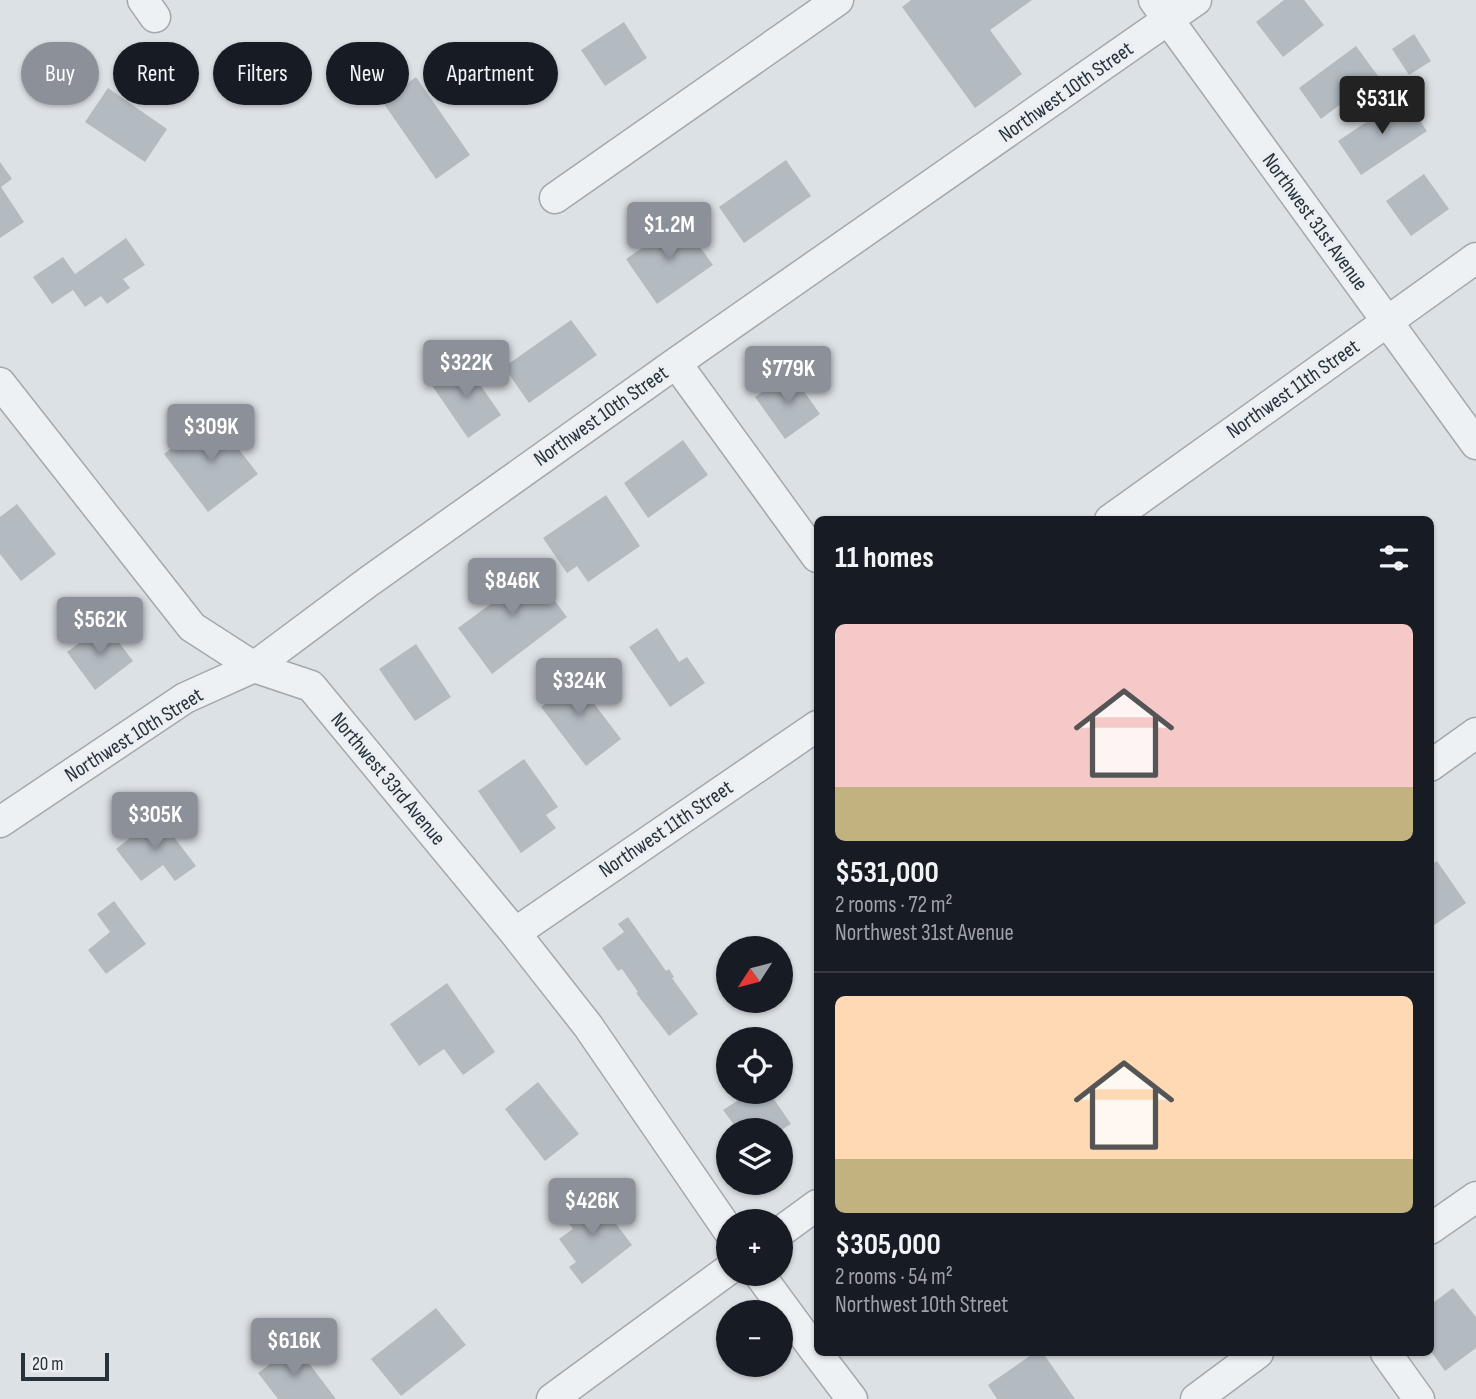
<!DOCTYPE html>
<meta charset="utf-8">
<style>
body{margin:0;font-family:"Sofia Sans Condensed",sans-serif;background:#242831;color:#f1f3f6;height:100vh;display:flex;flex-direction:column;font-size:26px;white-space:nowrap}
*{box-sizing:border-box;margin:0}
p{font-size:23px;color:#9ea1a6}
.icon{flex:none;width:38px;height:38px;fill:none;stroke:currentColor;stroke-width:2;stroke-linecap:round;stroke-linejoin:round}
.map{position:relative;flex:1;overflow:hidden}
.panel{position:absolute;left:814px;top:516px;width:620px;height:840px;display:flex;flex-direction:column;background:#171b24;border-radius:10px;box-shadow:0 2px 5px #0004}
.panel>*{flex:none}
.top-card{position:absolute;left:21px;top:42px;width:665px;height:63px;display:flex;gap:14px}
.needle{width:46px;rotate:234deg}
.fabs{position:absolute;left:716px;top:936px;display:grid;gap:14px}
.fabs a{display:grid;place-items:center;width:77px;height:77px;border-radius:50%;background:#171b24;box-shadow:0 2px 5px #0004;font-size:35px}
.scale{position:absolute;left:21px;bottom:18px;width:88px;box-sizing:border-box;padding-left:7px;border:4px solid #27313a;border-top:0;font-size:19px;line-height:24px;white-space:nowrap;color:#27313a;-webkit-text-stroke:5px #ebeff3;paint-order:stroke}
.price{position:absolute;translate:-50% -60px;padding:0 16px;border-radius:7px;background:#8c9099;color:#fff;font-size:23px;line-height:46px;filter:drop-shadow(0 2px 4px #0008)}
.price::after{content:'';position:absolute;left:50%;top:42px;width:21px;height:16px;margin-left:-10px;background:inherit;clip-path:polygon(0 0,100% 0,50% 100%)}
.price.selected{background:#222;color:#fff}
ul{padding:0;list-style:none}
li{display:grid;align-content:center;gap:14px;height:371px;padding:0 21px}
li+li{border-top:2px solid #363941}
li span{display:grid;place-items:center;height:217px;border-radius:10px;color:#555}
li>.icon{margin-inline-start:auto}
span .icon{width:126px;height:126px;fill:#fffc;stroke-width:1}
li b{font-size:30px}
h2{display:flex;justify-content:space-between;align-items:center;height:84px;padding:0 21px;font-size:30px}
.chip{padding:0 24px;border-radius:32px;background:#171b24;box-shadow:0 2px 5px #0004;font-size:24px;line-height:63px}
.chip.selected{background:#8c9099;color:#fff}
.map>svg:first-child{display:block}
.building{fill:#b3bbc1}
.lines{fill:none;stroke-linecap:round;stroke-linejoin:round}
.minor-casing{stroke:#a2a9ae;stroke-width:33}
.minor{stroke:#eef1f4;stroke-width:30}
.labels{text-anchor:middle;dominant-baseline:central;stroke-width:7;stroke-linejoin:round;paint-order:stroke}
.street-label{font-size:21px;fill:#27313a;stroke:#ebeff3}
</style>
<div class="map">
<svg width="1476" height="1399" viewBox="0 0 1476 1399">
<rect width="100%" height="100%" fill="#dce1e5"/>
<!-- building -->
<path class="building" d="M911,0H1032L990,30L1022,74L975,108L902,7Z
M1284,0H1304L1324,25L1283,57L1256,22Z
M624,22L647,58L605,86L581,50Z
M1414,34L1431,61L1409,75L1392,49Z
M1356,46L1378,76L1321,119L1299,88Z
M416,77L470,155L436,179L382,101Z
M108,88L167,129L145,162L85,122Z
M1404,97L1427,131L1361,175L1338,141Z
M786,160L811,196L744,243L719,207Z
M0,162L12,179L1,187L24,222L0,238Z
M1424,174L1449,209L1411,236L1386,201Z
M681,221L713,265L657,304L626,259Z
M126,238L145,265L123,279L130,288L107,304L101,296L85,307L73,290L52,304L33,277L63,257L75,274Z
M571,320L597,355L529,403L504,367Z
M464,361L501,415L468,438L431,384Z
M790,372L820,414L785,439L755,397Z
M213,416L258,474L208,512L164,454Z
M683,440L708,475L648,518L624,483Z
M606,495L640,546L588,582L577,566L567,573L543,538Z
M17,504L56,554L21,581L0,554V517Z
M525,561L567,617L492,674L458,628L496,600L487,589Z
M105,624L133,661L95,690L67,652Z
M657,628L679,662L687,657L705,683L670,707L629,647Z
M416,644L451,697L415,721L379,669Z
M563,663L621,739L586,766L541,707L560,693L547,676Z
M524,759L558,807L546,815L556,828L521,853L478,791Z
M158,816L196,866L175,881L163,865L141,881L116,849Z
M1437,861L1466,903L1430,928V866Z
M114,901L146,944L106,974L88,950L110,932L97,914Z
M628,917L666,971L669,969L674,977L672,978L698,1014L669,1036L636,993L638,992L622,969L618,971L602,948L624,932L618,924Z
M447,983L495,1052L463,1075L444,1049L419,1066L390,1024Z
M728,1067V1088L718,1074Z
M538,1082L579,1134L545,1161L505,1109Z
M731,1092H769L791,1124L781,1130H738L723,1110L737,1101Z
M592,1192L632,1245L582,1284L569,1267L576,1262L559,1239L573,1229L562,1215Z
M1453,1288L1476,1317V1348L1445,1371L1430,1350V1305Z
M436,1308L466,1345L401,1396L371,1359Z
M295,1345L336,1399H278L258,1373Z
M1034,1353H1043L1075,1399H997L988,1385Z"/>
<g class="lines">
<defs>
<path id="minor" d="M143,0L155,17
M1154,0L1476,444
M555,198L838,0
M676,363L817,557
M0,383L192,627L254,667L311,686L515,933L588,1026L728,1230
M1110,520L1476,258
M1430,766L1476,733
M0,822L185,698L254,667L368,582L676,363L1196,0
M515,933L817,726
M1430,1229L1476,1197
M780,1232L817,1205
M759,1274L817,1353
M817,1353L852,1399
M1386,1353L1419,1399
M552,1399L728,1270
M1196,1399L1258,1353"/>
</defs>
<!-- minor casing -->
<use href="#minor" class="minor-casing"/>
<!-- minor -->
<use href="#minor" class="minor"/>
</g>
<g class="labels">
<!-- street labels -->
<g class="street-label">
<text transform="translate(1066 92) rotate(-35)">Northwest 10th Street</text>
<text transform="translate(1315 222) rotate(54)">Northwest 31st Avenue</text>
<text transform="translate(1293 389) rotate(-35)">Northwest 11th Street</text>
<text transform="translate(601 416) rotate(-35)">Northwest 10th Street</text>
<text transform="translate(134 735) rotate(-32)">Northwest 10th Street</text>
<text transform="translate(388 779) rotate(50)">Northwest 33rd Avenue</text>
<text transform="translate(666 829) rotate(-34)">Northwest 11th Street</text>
</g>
</g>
</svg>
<div class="fabs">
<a><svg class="needle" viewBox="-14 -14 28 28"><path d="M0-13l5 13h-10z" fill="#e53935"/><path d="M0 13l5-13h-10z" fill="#9ea1a6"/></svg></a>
<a><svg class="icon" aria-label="locate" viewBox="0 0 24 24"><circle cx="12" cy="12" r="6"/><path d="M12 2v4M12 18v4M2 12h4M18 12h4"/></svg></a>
<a><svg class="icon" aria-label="layers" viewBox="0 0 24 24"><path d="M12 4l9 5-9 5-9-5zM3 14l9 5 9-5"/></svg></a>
<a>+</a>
<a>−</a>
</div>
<div class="scale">20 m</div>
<b class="price selected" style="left:1382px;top:136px">$531K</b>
<b class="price" style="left:669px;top:262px">$1.2M</b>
<b class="price" style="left:466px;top:400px">$322K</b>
<b class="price" style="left:788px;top:406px">$779K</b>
<b class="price" style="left:211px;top:464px">$309K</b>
<b class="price" style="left:512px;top:618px">$846K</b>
<b class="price" style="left:100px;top:657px">$562K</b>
<b class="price" style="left:579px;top:718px">$324K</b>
<b class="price" style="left:155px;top:852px">$305K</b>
<b class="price" style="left:592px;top:1238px">$426K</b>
<b class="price" style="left:294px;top:1378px">$616K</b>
<div class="top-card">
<a class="chip selected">Buy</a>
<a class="chip">Rent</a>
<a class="chip">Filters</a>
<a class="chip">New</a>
<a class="chip">Apartment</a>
</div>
<section class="panel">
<h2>11 homes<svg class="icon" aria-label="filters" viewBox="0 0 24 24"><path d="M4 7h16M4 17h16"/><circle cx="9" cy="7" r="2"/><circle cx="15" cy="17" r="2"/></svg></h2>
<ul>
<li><span style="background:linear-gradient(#f6c9c9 75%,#c2b280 0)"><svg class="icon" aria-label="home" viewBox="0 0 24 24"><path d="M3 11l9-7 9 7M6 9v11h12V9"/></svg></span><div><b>$531,000</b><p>2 rooms · 72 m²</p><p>Northwest 31st Avenue</p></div></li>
<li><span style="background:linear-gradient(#ffd9b3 75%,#c2b280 0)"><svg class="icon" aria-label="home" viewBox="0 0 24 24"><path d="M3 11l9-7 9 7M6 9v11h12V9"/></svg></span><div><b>$305,000</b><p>2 rooms · 54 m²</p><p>Northwest 10th Street</p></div></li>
</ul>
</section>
</div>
